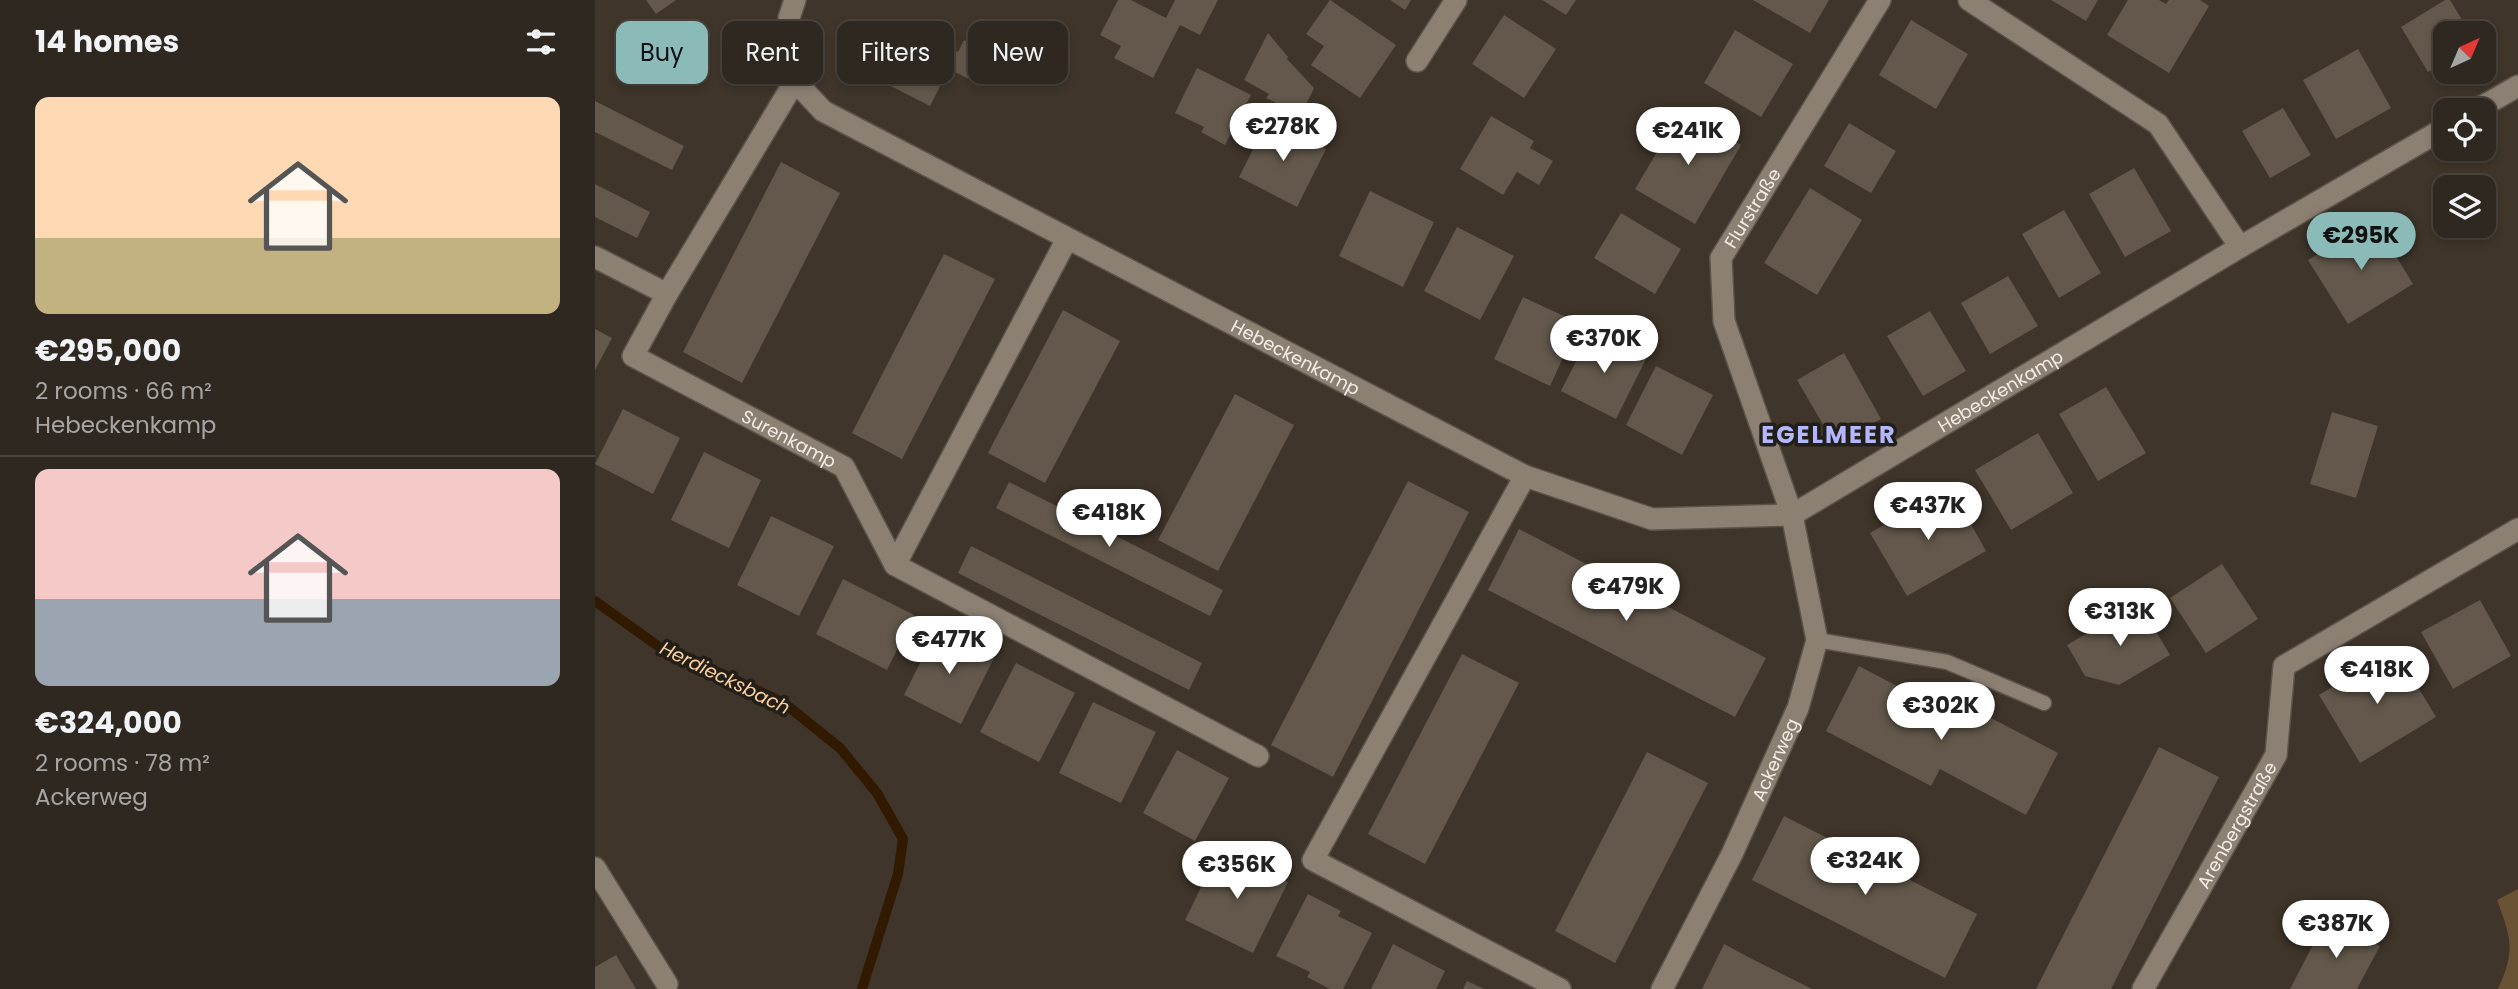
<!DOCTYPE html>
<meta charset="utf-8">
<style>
body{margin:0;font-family:Poppins,sans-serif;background:#373029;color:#f1f3f6;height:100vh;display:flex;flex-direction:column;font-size:26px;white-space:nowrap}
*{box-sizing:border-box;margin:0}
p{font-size:23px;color:#a7a6a5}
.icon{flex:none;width:38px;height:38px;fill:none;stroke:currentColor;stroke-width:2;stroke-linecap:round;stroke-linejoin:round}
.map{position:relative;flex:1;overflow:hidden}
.panel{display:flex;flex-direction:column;background:#2f2820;width:595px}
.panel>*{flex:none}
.guide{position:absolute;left:21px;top:21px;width:665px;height:63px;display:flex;gap:14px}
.needle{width:46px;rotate:44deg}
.fabs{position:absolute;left:1838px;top:21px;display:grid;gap:14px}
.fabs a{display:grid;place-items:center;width:63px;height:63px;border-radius:14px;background:#2f2820;box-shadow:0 4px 10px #0003,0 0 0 2px #4a443e;font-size:35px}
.price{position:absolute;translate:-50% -60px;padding:0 16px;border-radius:24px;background:#fff;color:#222;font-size:23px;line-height:46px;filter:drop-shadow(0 2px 4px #0008)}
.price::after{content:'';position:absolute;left:50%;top:42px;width:21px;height:16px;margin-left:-10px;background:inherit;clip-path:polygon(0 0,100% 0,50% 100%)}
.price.selected{background:#8bbbb9;color:#111}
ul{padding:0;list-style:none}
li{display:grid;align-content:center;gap:14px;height:371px;padding:0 35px}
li+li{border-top:2px solid #4a443e}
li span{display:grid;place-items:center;height:217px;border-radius:14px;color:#555}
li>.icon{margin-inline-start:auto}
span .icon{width:126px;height:126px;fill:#fffc;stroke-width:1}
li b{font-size:30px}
h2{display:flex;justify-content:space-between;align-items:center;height:84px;padding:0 35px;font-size:30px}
.pill{padding:0 24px;border-radius:14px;background:#2f2820;box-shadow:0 4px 10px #0003,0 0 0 2px #4a443e;font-size:24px;line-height:63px}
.pill.selected{background:#8bbbb9;color:#111}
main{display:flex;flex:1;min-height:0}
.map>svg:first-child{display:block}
.green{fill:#6a5235}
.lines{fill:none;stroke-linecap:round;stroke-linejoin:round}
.stream{stroke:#311a00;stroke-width:10}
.building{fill:#63584b}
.service-casing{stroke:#5c5349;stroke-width:17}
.minor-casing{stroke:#5c5349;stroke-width:24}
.service{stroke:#8c8073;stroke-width:14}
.minor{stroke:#8c8073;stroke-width:21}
.labels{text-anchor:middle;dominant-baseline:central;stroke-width:7;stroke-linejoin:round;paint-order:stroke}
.street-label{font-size:18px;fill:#f4ede6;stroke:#221e18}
.water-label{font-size:19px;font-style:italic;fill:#f9ce9c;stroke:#221e18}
.district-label{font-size:24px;font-weight:bold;letter-spacing:2px;fill:#b3b7fe;stroke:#221e18}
</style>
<main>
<section class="panel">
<h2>14 homes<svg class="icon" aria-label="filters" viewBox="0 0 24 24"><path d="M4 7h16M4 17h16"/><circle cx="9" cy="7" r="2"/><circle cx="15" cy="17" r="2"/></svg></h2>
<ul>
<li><span style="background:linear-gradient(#ffd9b3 65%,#c2b280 0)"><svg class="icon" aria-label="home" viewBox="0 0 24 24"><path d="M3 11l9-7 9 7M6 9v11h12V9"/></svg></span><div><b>€295,000</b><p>2 rooms · 66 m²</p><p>Hebeckenkamp</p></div></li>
<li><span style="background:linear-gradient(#f6c9c9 60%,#9aa5b1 0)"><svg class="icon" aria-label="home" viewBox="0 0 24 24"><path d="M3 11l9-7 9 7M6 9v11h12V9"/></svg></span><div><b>€324,000</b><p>2 rooms · 78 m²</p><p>Ackerweg</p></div></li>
</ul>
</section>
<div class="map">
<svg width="1923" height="989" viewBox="0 0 1923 989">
<rect width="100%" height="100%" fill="#3f352a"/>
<!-- green -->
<path class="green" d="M1923,889V989H1903C1921,950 1916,938 1902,900Z"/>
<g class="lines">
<!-- stream -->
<path class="stream" d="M0,601L70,651L134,677L189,703L245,748L282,793L308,839L303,874L267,989"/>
</g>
<!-- building -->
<path class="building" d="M51,0H81L61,14Z
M523,0H536L571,18L580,0H623L605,35L585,25L558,78L519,58L526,46L505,35Z
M735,0L801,45L765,98L716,65L729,46L711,34Z
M795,0H816L810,10Z
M947,0H981L971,15Z
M1158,0H1234L1215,33Z
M1456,0H1503L1491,21Z
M1533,0H1564L1571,4L1574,0H1605L1614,6L1574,73L1512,35Z
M1850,0H1855L1875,33H1850V62L1833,72L1806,27Z
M909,15L961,49L929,98L877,64Z
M298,19L363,52L369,40L394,53L380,82L354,69L335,106L270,73Z
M1316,20L1373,54L1341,109L1284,75Z
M1140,30L1198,64L1166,117L1109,83Z
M673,33L693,57L692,59L719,88L706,115L671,98L674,94L649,80Z
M1763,49L1796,108L1741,139L1708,80Z
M602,68L656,95L630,145L606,132L609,127L580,113Z
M0,101L89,146L77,170L0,132Z
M1688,108L1716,155L1675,178L1647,131Z
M1087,110L1146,145L1100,224L1040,189Z
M896,116L939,141L935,148L958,161L944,185L922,172L908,195L865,169Z
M673,120L731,149L702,207L644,177Z
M1254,123L1301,151L1276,193L1229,166Z
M186,162L245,193L147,383L88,352Z
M1539,168L1576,231L1530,257L1494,194Z
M0,184L55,212L42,238L0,217Z
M1215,188L1267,220L1222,295L1169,263Z
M775,191L839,222L808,287L744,256Z
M1469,210L1506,273L1464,298L1427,234Z
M1026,213L1086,249L1060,294L999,258Z
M1779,220L1818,284L1753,324L1713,260Z
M862,227L919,256L885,320L829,291Z
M349,254L400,279L307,459L257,433Z
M1413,276L1443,326L1395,354L1366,303Z
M928,297L984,323L955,386L899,359Z
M468,310L525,341L450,483L393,453Z
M1335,311L1371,371L1328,396L1292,336Z
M0,329L17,338L0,370Z
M996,332L1051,359L1021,419L966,391Z
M1249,353L1286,419L1240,445L1202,380Z
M1061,366L1118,395L1087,455L1031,425Z
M1511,387L1551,453L1503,481L1464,414Z
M640,394L699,425L623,571L563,540Z
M28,409L85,438L58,494L0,464Z
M1737,412L1783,426L1761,498L1715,484Z
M1443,433L1478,493L1416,530L1380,470Z
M109,452L166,480L134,548L76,520Z
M813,481L874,512L738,777L676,745Z
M414,482L628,590L615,616L401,508Z
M1355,487L1391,551L1312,596L1275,533Z
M176,516L239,546L204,616L142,585Z
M924,529L1171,658L1140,717L893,590Z
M376,546L607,663L594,690L363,573Z
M1627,564L1663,619L1611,653L1575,598Z
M248,579L319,615L292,670L221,634Z
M1885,600L1916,656L1858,689L1826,632Z
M1544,603L1575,655L1524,685L1490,676L1472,645Z
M343,627L400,656L366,724L309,695Z
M1800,649L1841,717L1765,763L1724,695Z
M867,654L924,683L830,864L773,834Z
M421,663L480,693L444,762L385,732Z
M1264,666L1370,722L1377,708L1463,753L1431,815L1345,769L1336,786L1231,731Z
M498,702L561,732L526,803L464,773Z
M1564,747L1624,777L1601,822L1516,989H1441Z
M582,750L634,778L600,841L548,813Z
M1052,752L1113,783L1020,963L960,931Z
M1189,816L1382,914L1350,978L1157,880Z
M625,849L693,882L658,953L590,920Z
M713,894L746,911L743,916L777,933L748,989H735L712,977L715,972L681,956Z
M1732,918L1785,946L1771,972L1762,989H1695Z
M798,944L850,971L841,989H776Z
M1129,944L1157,959L1217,989H1107Z
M21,955L41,989H0V967Z
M872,981L889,989H868Z"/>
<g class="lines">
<defs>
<path id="service" d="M1222,640L1352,662L1449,703"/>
<g id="minor">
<path id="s1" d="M200,0L194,18L200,81L72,294L38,356L249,467L300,565L663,756"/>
<path d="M1374,0L1563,124L1645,247"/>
<path d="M822,61L861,0"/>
<path id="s2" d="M200,81L228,111L930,476L1057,519L1197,515L1645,247L1850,128"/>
<path d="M1881,110L1923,86"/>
<path d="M0,257L72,294"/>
<path d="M930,476L718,860L965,989"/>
<path d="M300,565L472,239"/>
<path d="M0,868L72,984"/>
<path id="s3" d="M1067,989L1137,854L1203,708L1222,640L1197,515L1129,321L1126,258L1285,0"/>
<path id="s4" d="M1548,989L1681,755L1689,666L1923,529"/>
</g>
</defs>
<!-- service casing -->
<use href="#service" class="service-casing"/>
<!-- minor casing -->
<use href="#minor" class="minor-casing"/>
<!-- service -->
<use href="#service" class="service"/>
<!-- minor -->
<use href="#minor" class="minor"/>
</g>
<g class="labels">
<!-- street labels -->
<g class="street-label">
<text stroke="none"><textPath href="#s3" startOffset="838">Flurstraße</textPath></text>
<text stroke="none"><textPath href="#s2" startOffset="574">Hebeckenkamp</textPath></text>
<text stroke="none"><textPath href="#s2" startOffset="1349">Hebeckenkamp</textPath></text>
<text stroke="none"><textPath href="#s1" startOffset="578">Surenkamp</textPath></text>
<text stroke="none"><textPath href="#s3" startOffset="256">Ackerweg</textPath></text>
<text stroke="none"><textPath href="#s4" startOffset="189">Arenbergstraße</textPath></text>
</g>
<!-- water labels -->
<g class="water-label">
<text transform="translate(130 678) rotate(26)">Herdiecksbach</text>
</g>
<!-- district labels -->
<g class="district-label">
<text x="1234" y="434">EGELMEER</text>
</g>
</g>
</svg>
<div class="fabs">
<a><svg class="needle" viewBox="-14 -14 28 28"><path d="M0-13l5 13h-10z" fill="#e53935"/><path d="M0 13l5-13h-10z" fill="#a7a6a5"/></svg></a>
<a><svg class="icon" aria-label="locate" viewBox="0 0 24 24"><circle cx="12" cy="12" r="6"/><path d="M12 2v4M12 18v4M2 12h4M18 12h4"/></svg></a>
<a><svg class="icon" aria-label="layers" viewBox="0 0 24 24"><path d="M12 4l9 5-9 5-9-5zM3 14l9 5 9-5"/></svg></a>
</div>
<b class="price" style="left:688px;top:163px">€278K</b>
<b class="price" style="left:1093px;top:167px">€241K</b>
<b class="price selected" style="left:1766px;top:272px">€295K</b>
<b class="price" style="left:1009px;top:375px">€370K</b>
<b class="price" style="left:1333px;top:542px">€437K</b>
<b class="price" style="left:514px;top:549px">€418K</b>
<b class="price" style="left:1031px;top:623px">€479K</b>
<b class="price" style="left:1525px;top:648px">€313K</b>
<b class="price" style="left:354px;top:676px">€477K</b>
<b class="price" style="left:1782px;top:706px">€418K</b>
<b class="price" style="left:1346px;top:742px">€302K</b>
<b class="price" style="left:1270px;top:897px">€324K</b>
<b class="price" style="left:642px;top:901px">€356K</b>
<b class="price" style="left:1741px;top:960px">€387K</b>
<div class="guide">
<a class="pill selected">Buy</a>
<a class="pill">Rent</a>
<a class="pill">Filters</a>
<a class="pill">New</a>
</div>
</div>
</main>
